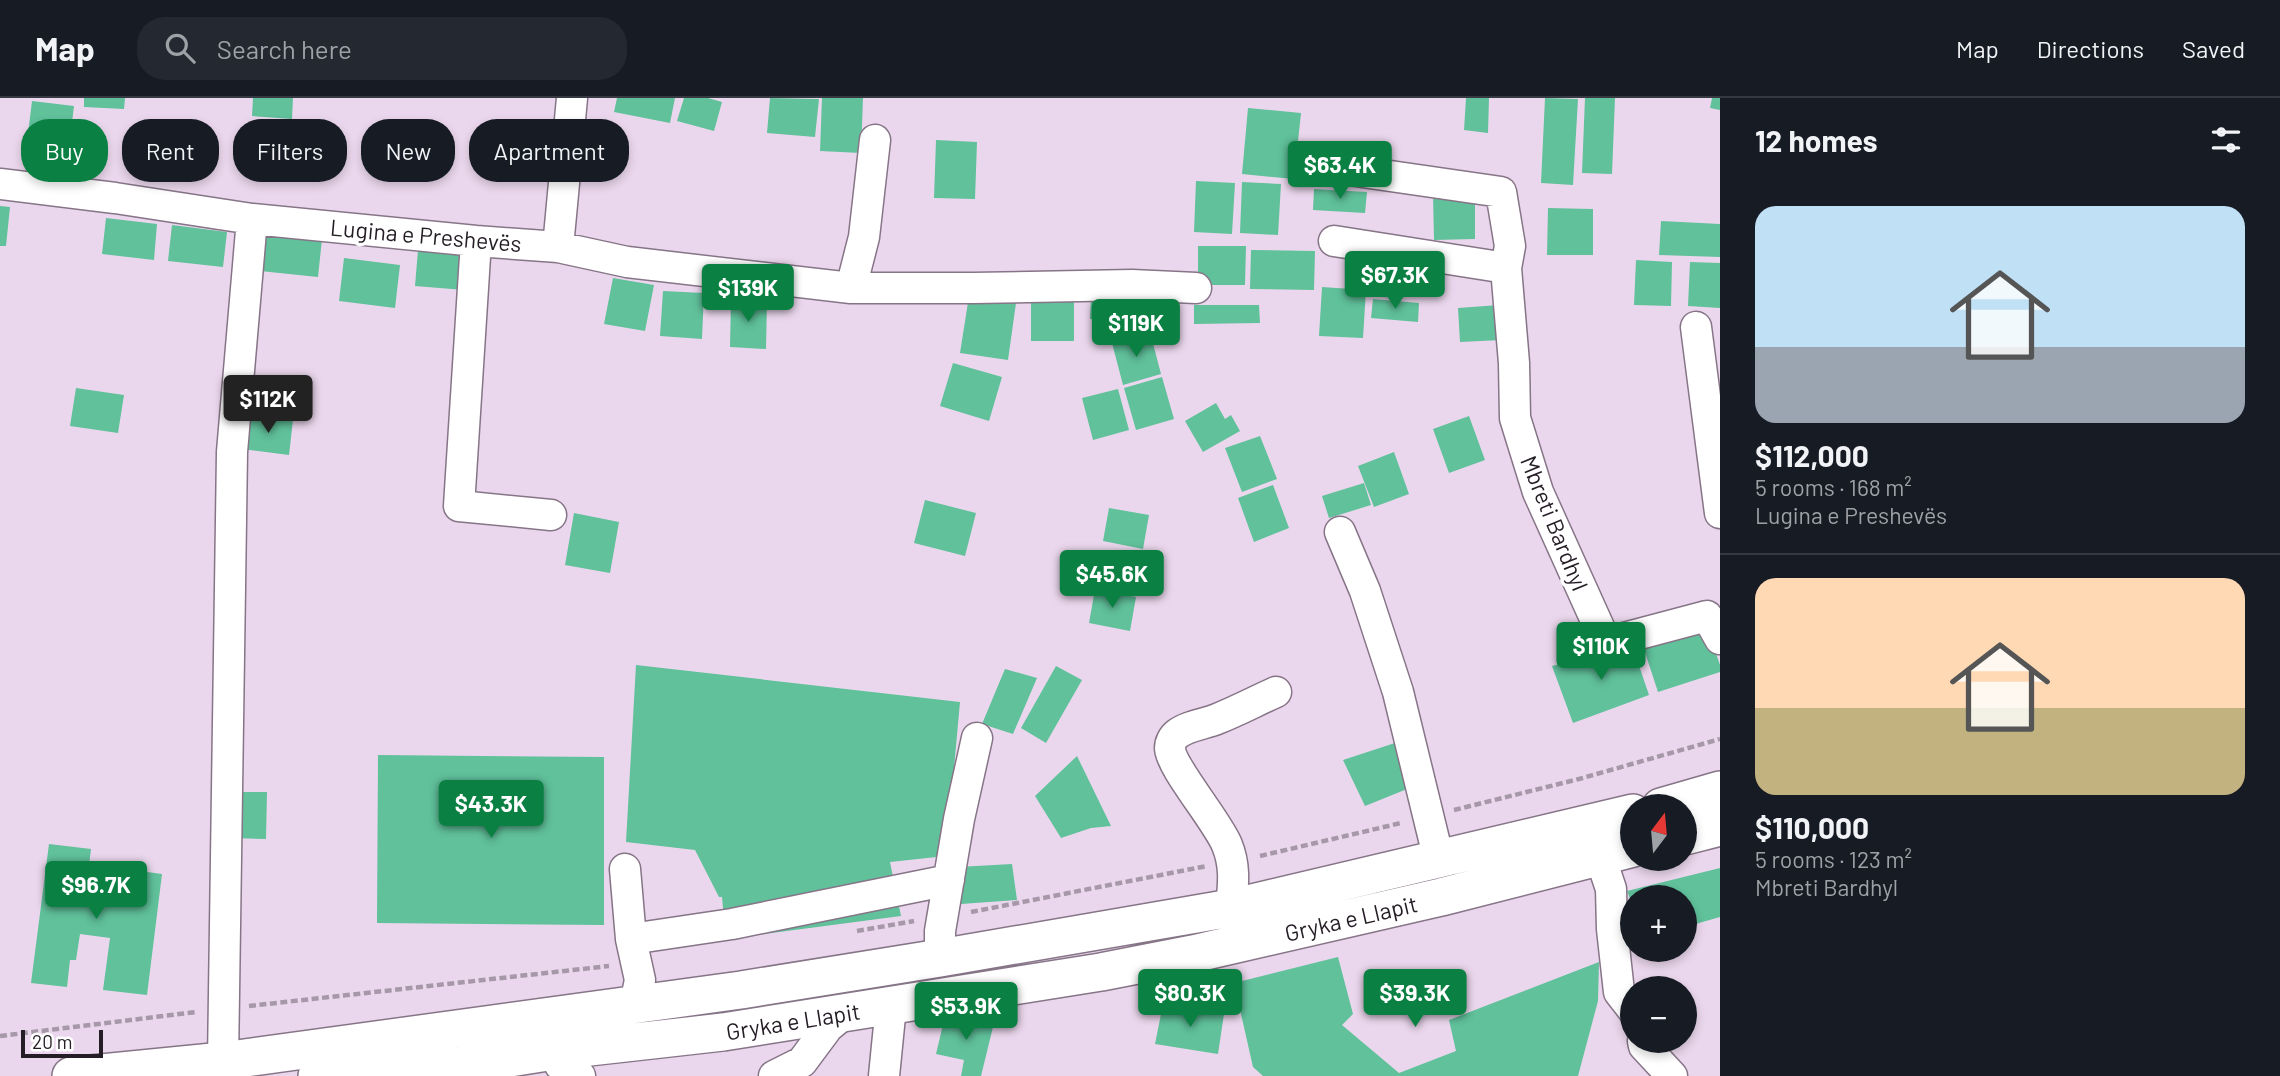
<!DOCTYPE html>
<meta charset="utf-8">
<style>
body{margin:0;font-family:Barlow,sans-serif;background:#242831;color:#f1f3f6;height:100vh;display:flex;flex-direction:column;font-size:26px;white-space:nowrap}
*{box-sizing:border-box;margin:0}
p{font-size:23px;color:#9ea1a6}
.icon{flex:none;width:38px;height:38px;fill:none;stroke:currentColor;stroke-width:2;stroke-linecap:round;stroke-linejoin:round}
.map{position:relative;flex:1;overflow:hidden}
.sheet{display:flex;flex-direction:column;background:#171b24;width:560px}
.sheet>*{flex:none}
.top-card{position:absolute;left:21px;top:21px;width:665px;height:63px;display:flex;gap:14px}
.needle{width:46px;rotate:16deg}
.tools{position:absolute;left:1620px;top:696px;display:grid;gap:14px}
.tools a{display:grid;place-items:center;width:77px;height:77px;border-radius:50%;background:#171b24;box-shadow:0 4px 10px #0003;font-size:35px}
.scale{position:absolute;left:21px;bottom:18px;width:82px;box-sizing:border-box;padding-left:7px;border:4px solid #251d25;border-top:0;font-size:19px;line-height:24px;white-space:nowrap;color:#251d25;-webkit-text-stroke:5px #fff;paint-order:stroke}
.price{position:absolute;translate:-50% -60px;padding:0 16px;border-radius:7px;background:#0b8043;color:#fff;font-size:23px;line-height:46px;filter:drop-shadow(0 2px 4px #0008)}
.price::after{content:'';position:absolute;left:50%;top:42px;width:21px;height:16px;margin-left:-10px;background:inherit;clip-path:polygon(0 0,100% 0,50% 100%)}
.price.active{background:#222;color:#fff}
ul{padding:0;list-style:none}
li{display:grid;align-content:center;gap:14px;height:371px;padding:0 35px}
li+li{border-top:2px solid #363941}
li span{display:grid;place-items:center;height:217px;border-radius:21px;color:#555}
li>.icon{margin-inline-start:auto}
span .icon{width:126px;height:126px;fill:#fffc;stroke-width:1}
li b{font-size:30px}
h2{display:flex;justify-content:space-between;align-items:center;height:84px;padding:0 35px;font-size:30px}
.chip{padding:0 24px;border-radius:28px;background:#171b24;box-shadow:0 4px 10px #0003;font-size:24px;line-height:63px}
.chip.active{background:#0b8043;color:#fff}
header{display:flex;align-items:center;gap:42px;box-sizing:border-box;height:98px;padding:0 35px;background:#171b24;border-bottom:2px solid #363941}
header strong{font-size:33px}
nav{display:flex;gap:38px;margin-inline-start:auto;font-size:24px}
.search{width:490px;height:63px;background:#242831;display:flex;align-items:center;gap:18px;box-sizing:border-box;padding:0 24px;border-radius:28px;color:#9ea1a6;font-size:26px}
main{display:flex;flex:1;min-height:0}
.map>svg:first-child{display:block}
.building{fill:#60c19b}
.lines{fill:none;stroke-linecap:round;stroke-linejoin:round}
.minor-casing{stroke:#867487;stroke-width:33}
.major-casing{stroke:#867487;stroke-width:40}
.path{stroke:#a798a9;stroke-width:4.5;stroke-dasharray:7 3.5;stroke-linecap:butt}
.minor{stroke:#fff;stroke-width:30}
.major{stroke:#fff;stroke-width:37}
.labels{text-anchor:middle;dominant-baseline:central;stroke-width:7;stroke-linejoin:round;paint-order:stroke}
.street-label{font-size:23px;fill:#251d25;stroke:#fff}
</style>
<header>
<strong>Map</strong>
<div class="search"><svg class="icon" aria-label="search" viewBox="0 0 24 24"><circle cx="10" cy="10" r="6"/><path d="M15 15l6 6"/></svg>Search here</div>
<nav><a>Map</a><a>Directions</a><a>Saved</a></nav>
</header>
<main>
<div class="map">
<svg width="1720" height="978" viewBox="0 0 1720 978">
<rect width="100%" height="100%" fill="#ebd7ed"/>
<!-- building -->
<path class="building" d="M84,0H125L124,11L84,9Z
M253,0H293L292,21L252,18Z
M617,0H675L670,25L614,14Z
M684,0H708L722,4L714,33L677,23Z
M770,0L819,1L815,39L767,35Z
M822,0H863L861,55L820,53Z
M1466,0H1489L1488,35L1464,32Z
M1545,0L1578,1L1573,87L1541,85Z
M1585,0H1615L1612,76L1582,75Z
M1712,0H1720V12L1710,10Z
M32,3L74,8L69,49L27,44Z
M1248,10L1301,15L1294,81L1242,76Z
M936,42L977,44L975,101L934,100Z
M1196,83L1235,85L1232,136L1194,134Z
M1242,84L1281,86L1278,137L1240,135Z
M1314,91L1367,94L1365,115L1313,112Z
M1433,96H1475V141L1434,142Z
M0,108L10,109L6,148H0Z
M1548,110L1593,111V157H1547Z
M106,120L157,126L154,162L102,156Z
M1661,123L1720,126V159L1659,157Z
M172,127L227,134L223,169L168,163Z
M264,136L322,141L318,179L260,173Z
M1198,148H1246L1245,187H1198Z
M418,152L466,156L464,192L415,188Z
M1251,152L1315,153L1314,192L1250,191Z
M344,160L400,167L395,210L339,203Z
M1636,162L1672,164L1671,208L1634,207Z
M1690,164L1720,165V210L1688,208Z
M613,180L654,187L645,233L604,226Z
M1322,189L1366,192L1363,240L1319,238Z
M663,193L704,195L702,241L660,238Z
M969,198L1016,205L1008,262L960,255Z
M731,200L767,202L766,251L730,249Z
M1091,200L1174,202V223L1090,221Z
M1373,201L1419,205L1418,224L1371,220Z
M1031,204H1074V243H1031Z
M1194,207H1259L1260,225L1194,226Z
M1499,207L1501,242L1460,244L1458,210Z
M1150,234L1161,276L1123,287L1112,245Z
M953,265L1002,279L989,323L940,308Z
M1162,279L1174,321L1136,332L1124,290Z
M76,290L124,297L118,335L70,328Z
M1118,291L1129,332L1093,342L1082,300Z
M1216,305L1225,321L1231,317L1240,333L1203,354L1185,323Z
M247,316L293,322L289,357L242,351Z
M1469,318L1485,362L1449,375L1433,331Z
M1260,338L1277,381L1242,394L1225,350Z
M1394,354L1409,396L1374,409L1358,368Z
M1364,385L1371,407L1329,420L1322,398Z
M1273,387L1289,430L1254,444L1238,400Z
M925,402L976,415L965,458L914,445Z
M1109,410L1149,417L1143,451L1103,443Z
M574,415L619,424L610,475L565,467Z
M1095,491L1136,499L1130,533L1089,525Z
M1707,529L1720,567V574L1658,594L1641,542Z
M1632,547L1649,597L1573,625L1552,568Z
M636,567L960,604L946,758L890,764L901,818L726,841L722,799H719L695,752L626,744Z
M1056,568L1082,582L1046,645L1021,630Z
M1005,571L1037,580L1013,636L982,626Z
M1401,643L1417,687L1365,708L1343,662Z
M378,657L604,659V827L377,825Z
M1077,658L1111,728L1091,730L1061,740L1035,698Z
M232,694H267L266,741L232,740Z
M49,746L91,751L87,784L108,787L110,769L162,776L147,897L103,892L110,840L80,836L76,862H70L67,889L31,885Z
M1012,766L1017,802L961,806L958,769Z
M1720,770V819L1685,829V800H1633V808L1627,793Z
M1338,859L1353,916L1342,927L1399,975L1456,953L1449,922L1599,864L1598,903L1578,978H1263L1253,969L1234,885Z
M1163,906L1224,916L1218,956L1155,946Z
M946,914L994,925L981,978H961L964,962L936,956Z"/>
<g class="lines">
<defs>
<path id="minor" d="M1321,68L1501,94L1510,148L1506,170L1514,265L1515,320L1538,394L1607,547L1624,540L1707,518L1720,541
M0,86L115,100L252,121L476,143L558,149L627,164L851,190H973L1132,187L1196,190
M476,143L459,408L551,417
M1334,143L1506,170
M558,149L572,0
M851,190L864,139L875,42
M1696,229L1720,415
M1340,434L1365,493L1398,594L1439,762
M1600,758L1611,791L1612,831L1619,894L1633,912
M625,771L631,841L640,882L635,906
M1231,810C1233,788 1236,769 1227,747C1218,724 1170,668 1170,650C1170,645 1173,639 1177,636C1187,628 1205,626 1217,621C1237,613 1256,603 1276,594
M631,841L732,826L949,782
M940,860V833L959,721L977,640
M1643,943L1644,948L1672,978
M554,953L560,967L580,978
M223,963L232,354L252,121
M774,978L802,964L828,929L845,915
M884,978L890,918L898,905"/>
<path id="major" d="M1661,709L1720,692
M1685,738L1720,729
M71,978L223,963L741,892L940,860L1231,810L1633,715
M317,978L459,968L554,953L723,934L1101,874L1193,856L1441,799L1633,750"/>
</defs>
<!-- minor casing -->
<use href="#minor" class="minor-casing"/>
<!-- major casing -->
<use href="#major" class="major-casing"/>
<!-- path -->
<path class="path" d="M1454,712L1579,681L1720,641
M1260,758L1401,725
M971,814L1207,768
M857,833L914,823
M249,908L609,868
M0,938L196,914"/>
<!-- minor -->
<use href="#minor" class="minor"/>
<!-- major -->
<use href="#major" class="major"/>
</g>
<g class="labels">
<!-- street labels -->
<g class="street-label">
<text transform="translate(426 137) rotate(5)">Lugina e Preshevës</text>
<text transform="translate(1555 425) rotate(68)">Mbreti Bardhyl</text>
<text transform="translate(1351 820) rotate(-13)">Gryka e Llapit</text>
<text transform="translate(793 923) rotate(-9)">Gryka e Llapit</text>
</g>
</g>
</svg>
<div class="tools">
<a><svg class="needle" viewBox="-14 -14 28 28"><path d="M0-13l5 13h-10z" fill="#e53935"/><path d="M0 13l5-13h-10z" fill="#9ea1a6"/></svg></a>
<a>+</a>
<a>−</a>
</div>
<div class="scale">20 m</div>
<b class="price" style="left:1340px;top:103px">$63.4K</b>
<b class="price" style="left:1395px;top:213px">$67.3K</b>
<b class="price" style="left:748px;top:226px">$139K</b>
<b class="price" style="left:1136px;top:261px">$119K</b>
<b class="price active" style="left:268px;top:337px">$112K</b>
<b class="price" style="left:1112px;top:512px">$45.6K</b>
<b class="price" style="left:1601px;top:584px">$110K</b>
<b class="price" style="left:491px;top:742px">$43.3K</b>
<b class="price" style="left:96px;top:823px">$96.7K</b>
<b class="price" style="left:1190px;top:931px">$80.3K</b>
<b class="price" style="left:1415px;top:931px">$39.3K</b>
<b class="price" style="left:966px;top:944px">$53.9K</b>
<div class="top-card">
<a class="chip active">Buy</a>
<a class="chip">Rent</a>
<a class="chip">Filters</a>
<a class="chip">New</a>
<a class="chip">Apartment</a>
</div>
</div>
<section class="sheet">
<h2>12 homes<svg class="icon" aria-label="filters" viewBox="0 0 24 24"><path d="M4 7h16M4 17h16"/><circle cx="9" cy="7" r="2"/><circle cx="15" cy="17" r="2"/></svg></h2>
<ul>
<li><span style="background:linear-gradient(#bfe0f5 65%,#9aa5b1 0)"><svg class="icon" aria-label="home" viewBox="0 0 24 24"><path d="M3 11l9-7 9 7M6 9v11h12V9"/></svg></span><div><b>$112,000</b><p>5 rooms · 168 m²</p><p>Lugina e Preshevës</p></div></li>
<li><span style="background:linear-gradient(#ffd9b3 60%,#c2b280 0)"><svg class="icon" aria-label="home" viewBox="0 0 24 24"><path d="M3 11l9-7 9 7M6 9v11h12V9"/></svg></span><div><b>$110,000</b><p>5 rooms · 123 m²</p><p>Mbreti Bardhyl</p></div></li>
</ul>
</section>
</main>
